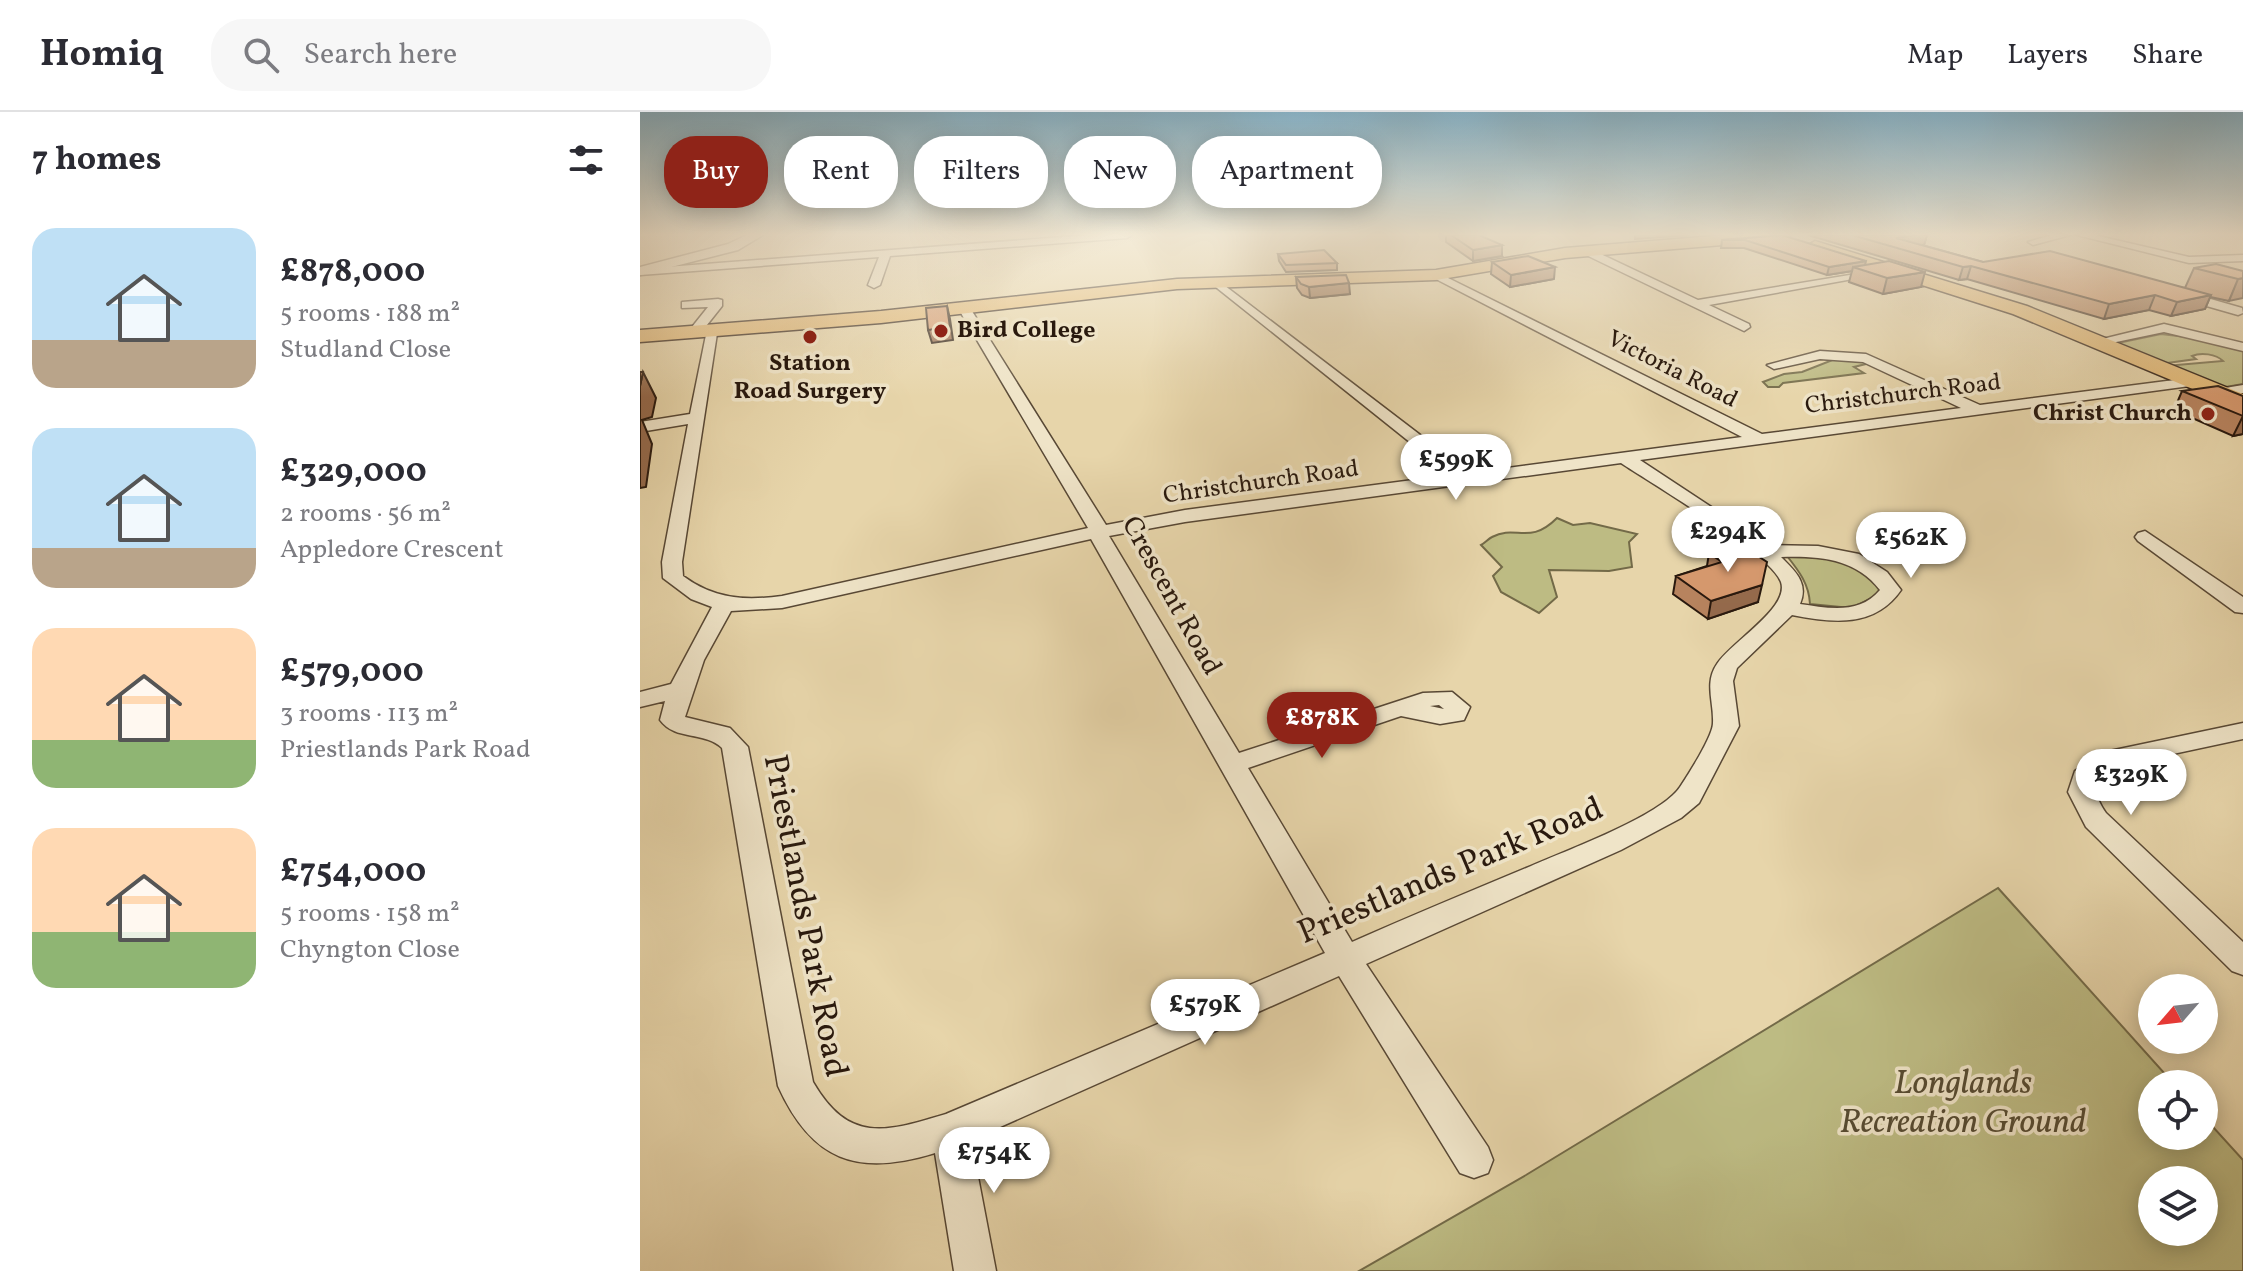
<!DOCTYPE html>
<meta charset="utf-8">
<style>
body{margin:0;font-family:Vollkorn,serif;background:#f7f7f7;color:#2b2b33;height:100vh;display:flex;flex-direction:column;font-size:30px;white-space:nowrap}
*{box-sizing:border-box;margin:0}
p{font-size:26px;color:#7c7c81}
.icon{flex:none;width:44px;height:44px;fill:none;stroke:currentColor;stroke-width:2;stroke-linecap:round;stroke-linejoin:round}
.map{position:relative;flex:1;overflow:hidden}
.sheet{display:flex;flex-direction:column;background:#fff;width:640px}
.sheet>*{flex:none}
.top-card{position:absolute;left:24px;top:24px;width:760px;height:72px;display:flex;gap:16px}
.needle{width:52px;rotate:242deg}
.buttons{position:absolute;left:1498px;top:862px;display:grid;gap:16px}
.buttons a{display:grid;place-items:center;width:80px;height:80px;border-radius:50%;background:#fff;box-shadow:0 4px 20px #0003;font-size:40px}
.price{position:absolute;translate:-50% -68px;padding:0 18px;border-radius:28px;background:#fff;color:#222;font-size:26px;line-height:52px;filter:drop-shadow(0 2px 4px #0008)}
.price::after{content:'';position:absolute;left:50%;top:48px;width:24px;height:18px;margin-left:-12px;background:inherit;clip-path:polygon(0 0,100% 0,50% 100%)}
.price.selected{background:#8f2418;color:#fff}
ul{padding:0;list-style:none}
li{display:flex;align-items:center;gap:24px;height:200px;padding:0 32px}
li span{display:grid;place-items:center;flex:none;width:224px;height:160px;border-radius:24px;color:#555}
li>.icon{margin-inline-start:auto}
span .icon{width:96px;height:96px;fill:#fffc;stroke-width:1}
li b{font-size:34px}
h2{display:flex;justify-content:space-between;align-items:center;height:96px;padding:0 32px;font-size:34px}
.tag{padding:0 28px;border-radius:32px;background:#fff;box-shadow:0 4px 20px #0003;font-size:28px;line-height:72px}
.tag.selected{background:#8f2418;color:#fff}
header{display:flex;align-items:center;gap:48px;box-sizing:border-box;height:112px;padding:0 40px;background:#fff;border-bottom:2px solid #e1e1e2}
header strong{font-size:38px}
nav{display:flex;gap:44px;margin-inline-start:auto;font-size:28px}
.search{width:560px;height:72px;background:#f7f7f7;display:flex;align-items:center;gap:20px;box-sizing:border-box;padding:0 28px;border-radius:32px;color:#7c7c81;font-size:30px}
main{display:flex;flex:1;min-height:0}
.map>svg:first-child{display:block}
.green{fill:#bdbb83;stroke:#736a48;stroke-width:2;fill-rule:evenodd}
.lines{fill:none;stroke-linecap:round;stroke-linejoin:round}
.minor-casing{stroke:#584835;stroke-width:3}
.tertiary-casing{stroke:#584835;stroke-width:3}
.primary-casing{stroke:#29190e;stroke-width:3}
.minor{fill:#efe4c8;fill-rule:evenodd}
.tertiary{fill:#efe4c8;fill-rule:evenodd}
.primary{fill:#e4ba75;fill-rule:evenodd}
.wall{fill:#b7835e;stroke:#29190e;stroke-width:2}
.shaded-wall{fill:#956a4c;stroke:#29190e;stroke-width:2}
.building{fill:#d5986d;stroke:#29190e;stroke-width:2}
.poi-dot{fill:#8f2418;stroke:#efe4c8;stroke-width:3}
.labels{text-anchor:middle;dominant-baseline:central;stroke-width:7;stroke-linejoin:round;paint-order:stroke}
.far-poi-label{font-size:24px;font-weight:bold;fill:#29190e;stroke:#efe4c8;text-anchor:start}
.far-street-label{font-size:24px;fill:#29190e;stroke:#efe4c8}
.street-label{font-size:28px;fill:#29190e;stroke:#efe4c8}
.near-street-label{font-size:34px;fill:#29190e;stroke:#efe4c8}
.near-park-label{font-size:34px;font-style:italic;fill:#554a31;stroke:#efe4c8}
</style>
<header>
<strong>Homiq</strong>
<div class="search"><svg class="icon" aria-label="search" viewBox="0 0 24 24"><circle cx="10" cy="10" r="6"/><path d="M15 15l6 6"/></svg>Search here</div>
<nav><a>Map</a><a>Layers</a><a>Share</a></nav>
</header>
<main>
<section class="sheet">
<h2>7 homes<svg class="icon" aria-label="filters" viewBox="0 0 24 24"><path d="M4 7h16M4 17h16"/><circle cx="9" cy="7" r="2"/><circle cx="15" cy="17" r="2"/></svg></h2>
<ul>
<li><span style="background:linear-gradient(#bfe0f5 70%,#b9a48a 0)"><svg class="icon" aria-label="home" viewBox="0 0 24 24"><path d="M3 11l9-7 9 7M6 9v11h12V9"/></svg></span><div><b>£878,000</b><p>5 rooms · 188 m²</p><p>Studland Close</p></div></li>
<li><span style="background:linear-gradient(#bfe0f5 75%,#b9a48a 0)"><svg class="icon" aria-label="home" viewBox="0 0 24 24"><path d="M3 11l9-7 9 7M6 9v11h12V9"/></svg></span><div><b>£329,000</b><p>2 rooms · 56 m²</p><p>Appledore Crescent</p></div></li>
<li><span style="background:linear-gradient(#ffd9b3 70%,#8fb573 0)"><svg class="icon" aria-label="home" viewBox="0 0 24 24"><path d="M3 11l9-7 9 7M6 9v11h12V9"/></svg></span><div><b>£579,000</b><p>3 rooms · 113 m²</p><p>Priestlands Park Road</p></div></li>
<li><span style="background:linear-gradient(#ffd9b3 65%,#8fb573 0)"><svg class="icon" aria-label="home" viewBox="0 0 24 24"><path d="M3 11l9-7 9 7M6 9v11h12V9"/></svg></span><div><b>£754,000</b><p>5 rooms · 158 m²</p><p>Chyngton Close</p></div></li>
</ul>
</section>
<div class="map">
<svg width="1603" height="1159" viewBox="0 0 1603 1159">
<rect width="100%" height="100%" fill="#e7d5aa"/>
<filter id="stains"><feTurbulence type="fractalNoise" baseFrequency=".0025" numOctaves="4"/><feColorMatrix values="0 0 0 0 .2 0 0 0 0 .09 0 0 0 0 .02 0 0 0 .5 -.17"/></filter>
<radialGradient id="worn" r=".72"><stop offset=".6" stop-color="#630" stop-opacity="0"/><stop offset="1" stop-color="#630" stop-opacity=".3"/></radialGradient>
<!-- green -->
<path class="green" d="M1521,222L1563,227L1603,237V272L1580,276L1525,254L1583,249C1576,242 1561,240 1552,244L1556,247L1520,252L1473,232Z
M1195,247H1212L1230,251L1214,255L1224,261L1143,271L1139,275H1128L1123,270L1144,262L1162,260Z
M917,406L933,413L950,411L997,422L989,430L992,455L969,459L909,458L917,485L899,501L861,480L853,464L862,455L841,433C845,431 848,427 852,425C876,412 889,434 917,406Z
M1147,444C1182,444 1215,448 1241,473V482L1211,496L1170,492C1169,472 1159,459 1147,444Z
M1358,776L1534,972H1512V1024H1564V1005L1603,1048V1159H719L886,1063ZM1512,1068H1564V1120H1512Z"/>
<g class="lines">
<defs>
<path id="minor" d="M449,123H492L487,126L250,144L240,173L234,176L228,173L239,145L0,163V157Z
M1412,123H1430L1393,133L1388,130Z
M1437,123H1454L1549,145L1603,143V149L1549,151Z
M942,137H950L1058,188L1240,158L1246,161L1069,193L1109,212L1110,215L1104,219L942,141Z
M796,160L1122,322L1321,296L1223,250L1180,247L1134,257L1127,253L1180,239L1226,242L1340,293L1550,266L1557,270L1550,274L1000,348L1129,433L1178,434L1219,442L1247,460L1261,478C1235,516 1193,511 1152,503L1097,556L1093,569L1099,614L1059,691L1041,706L981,738L726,852L848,1035L853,1048L848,1061L834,1066L820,1061L699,864L331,1028L356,1159H314L295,1041C217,1065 172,1049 138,974L82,636C65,619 35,629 20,608L25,589L0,595V580L31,572L72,495L51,487L23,466L22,450L48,312L0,320V310L50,302L67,218L78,215L42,450L43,464C74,487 104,489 142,484L448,416L318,196L324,192L330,196L466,413L545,398L811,363L572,172V168L576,167L830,361L1102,325L792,165L790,163ZM981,351C1011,371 1131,442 1141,470C1150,496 1091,530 1077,552C1064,571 1074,590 1073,611C1073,624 1048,663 1040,675C1021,704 925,739 891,754C831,779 771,804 712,830L608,656L761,604L800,612L824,608L830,595L812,580L783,581L599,641L469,424L545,410ZM451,427L685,841L306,1002C246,1020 209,1032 173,970L108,635L90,616L45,605L64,548L91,499L142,496ZM1141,445C1179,444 1215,446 1240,478C1219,503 1188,496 1160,492C1169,471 1155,459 1141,445ZM799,593L804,597L790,594Z
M1539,178L1602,196L1603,201L1598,203L1535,185L1533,182Z
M78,187L82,188V194L59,223H49L48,220L68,195L42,196V190Z
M1524,212L1603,231V239L1524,220L1457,234L1450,230Z
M1603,273V281L1578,285L1571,281L1573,278Z
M1505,419L1603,485V501L1595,500L1498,429L1495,425L1498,421Z
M1603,611V627L1477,654C1453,666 1451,680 1466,701L1603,830V863L1592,859L1446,715L1428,680L1435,659L1460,641Z"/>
<path id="tertiary" d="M107,123H123L98,138L0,163V155L88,132Z"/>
<path id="primary" d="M1086,123H1151L1143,128L925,146L796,168L537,177L241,211L0,230V218L241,199L537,167L796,158L925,136Z
M1175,129L1387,194L1603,282V298L1373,202L1169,137L1167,134Z"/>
</defs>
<!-- minor casing -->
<use href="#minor" class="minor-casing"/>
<!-- tertiary casing -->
<use href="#tertiary" class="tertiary-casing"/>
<!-- primary casing -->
<use href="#primary" class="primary-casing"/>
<!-- minor -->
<use href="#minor" class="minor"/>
<!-- tertiary -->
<use href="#tertiary" class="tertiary"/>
<!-- primary -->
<use href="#primary" class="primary"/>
</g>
<!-- wall -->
<path class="wall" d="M806,123H839L862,144L833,149L806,130Z
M1142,123L1225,153L1281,175L1243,182L1209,170L1212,159L1187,163L1104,136H1081L1082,128Z
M1168,123H1287L1284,133H1282L1343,150L1545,176L1554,156L1603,159L1589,189L1570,185L1565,197L1531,204L1509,198L1464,207L1327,167L1319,168Z
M638,142L697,151V158L646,160L639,149Z
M852,150L914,167L870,175L851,162Z
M656,165L710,182L670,186L662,183L657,176Z
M1542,279L1603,284V322L1593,324L1534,298Z
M1099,432L1118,490L1068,507L1033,482L1036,464L1067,454L1069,441Z"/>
<!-- shaded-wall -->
<path class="shaded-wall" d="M995,123H1050L995,127Z
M1262,123H1287L1284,133L1261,137L1256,126Z
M862,133V144L833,149V138Z
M1226,149L1224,157L1213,155L1212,159L1187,163L1189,155Z
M1331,154L1327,167L1319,168L1323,155Z
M915,155L914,167L870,175L871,163Z
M1285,160L1281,175L1243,182L1247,166Z
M1603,166V186L1589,189L1598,167Z
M709,171L710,182L670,186L669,175Z
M1515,183L1509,198L1464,207L1469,192Z
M1571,183L1565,197L1531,204L1537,190Z
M307,194L310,207L313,228L292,231L288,218Z
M3,260L16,286L12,305L2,308L12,332L6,375L0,376V274Z
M1603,304V322L1593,324Z
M1122,473L1118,490L1068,507L1071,489Z"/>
<!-- building -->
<path class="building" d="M811,123H839L862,133L833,138Z
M1142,123L1226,149L1189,155L1105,128H1082Z
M1212,123H1275L1256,126L1343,150L1410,139L1571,183L1537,190L1515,183L1469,192L1331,154L1323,155Z
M684,138L697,151L646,153L638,142Z
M888,144L915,155L871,163L852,150Z
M1249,149L1285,160L1247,166L1213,155Z
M1576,152L1603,159V166L1598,167L1554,156Z
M706,163L709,171L669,175L661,172L656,165Z
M307,194L310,215L288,218L286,196Z
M0,260H3L0,274Z
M1578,274L1603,284V304L1542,279Z
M1099,432L1127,450L1122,473L1071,489L1036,464L1082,450L1069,441Z"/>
<!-- sky -->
<linearGradient id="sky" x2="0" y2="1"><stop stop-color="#88b6cd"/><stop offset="0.43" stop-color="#f4ecd9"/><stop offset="1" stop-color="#f4ecd9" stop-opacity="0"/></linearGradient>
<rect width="1603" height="285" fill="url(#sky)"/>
<!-- markers -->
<g class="poi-dot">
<circle cx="301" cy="219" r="8"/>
<circle cx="170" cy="225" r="8"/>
<circle cx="1568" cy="302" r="8"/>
</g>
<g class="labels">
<!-- far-poi labels -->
<g class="far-poi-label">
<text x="317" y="219">Bird College</text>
<text x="170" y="252" text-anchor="middle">Station<tspan x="170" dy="28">Road Surgery</tspan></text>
<text x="1552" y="302" text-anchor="end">Christ Church</text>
</g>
<!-- far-street labels -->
<g class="far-street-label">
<text transform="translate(1032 258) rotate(27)">Victoria Road</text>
<text transform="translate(1263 283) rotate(-7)">Christchurch Road</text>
<text transform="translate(621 371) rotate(-8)">Christchurch Road</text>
</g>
<!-- street labels -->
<g class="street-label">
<text transform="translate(531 484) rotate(61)">Crescent Road</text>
</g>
<!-- near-street labels -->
<g class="near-street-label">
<text transform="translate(811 760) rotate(-23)">Priestlands Park Road</text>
<text transform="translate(164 804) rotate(79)">Priestlands Park Road</text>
</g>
<!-- near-park labels -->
<g class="near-park-label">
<text x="1323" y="972">Longlands<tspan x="1323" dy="39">Recreation Ground</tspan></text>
</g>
</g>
<rect width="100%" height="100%" filter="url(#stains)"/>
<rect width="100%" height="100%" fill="url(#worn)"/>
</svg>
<div class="buttons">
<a><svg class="needle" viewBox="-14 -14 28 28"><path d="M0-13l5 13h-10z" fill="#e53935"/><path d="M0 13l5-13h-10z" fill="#7c7c81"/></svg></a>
<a><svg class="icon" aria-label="locate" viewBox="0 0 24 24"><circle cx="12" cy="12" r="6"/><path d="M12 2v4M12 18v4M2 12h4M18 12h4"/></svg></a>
<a><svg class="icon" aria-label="layers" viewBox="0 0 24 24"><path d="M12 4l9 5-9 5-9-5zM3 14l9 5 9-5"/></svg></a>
</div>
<b class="price" style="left:816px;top:390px">£599K</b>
<b class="price" style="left:1088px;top:462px">£294K</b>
<b class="price" style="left:1271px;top:468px">£562K</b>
<b class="price selected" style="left:682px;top:648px">£878K</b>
<b class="price" style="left:1491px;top:705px">£329K</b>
<b class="price" style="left:565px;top:935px">£579K</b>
<b class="price" style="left:354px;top:1083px">£754K</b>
<div class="top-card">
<a class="tag selected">Buy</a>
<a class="tag">Rent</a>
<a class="tag">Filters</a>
<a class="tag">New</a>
<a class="tag">Apartment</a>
</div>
</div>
</main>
